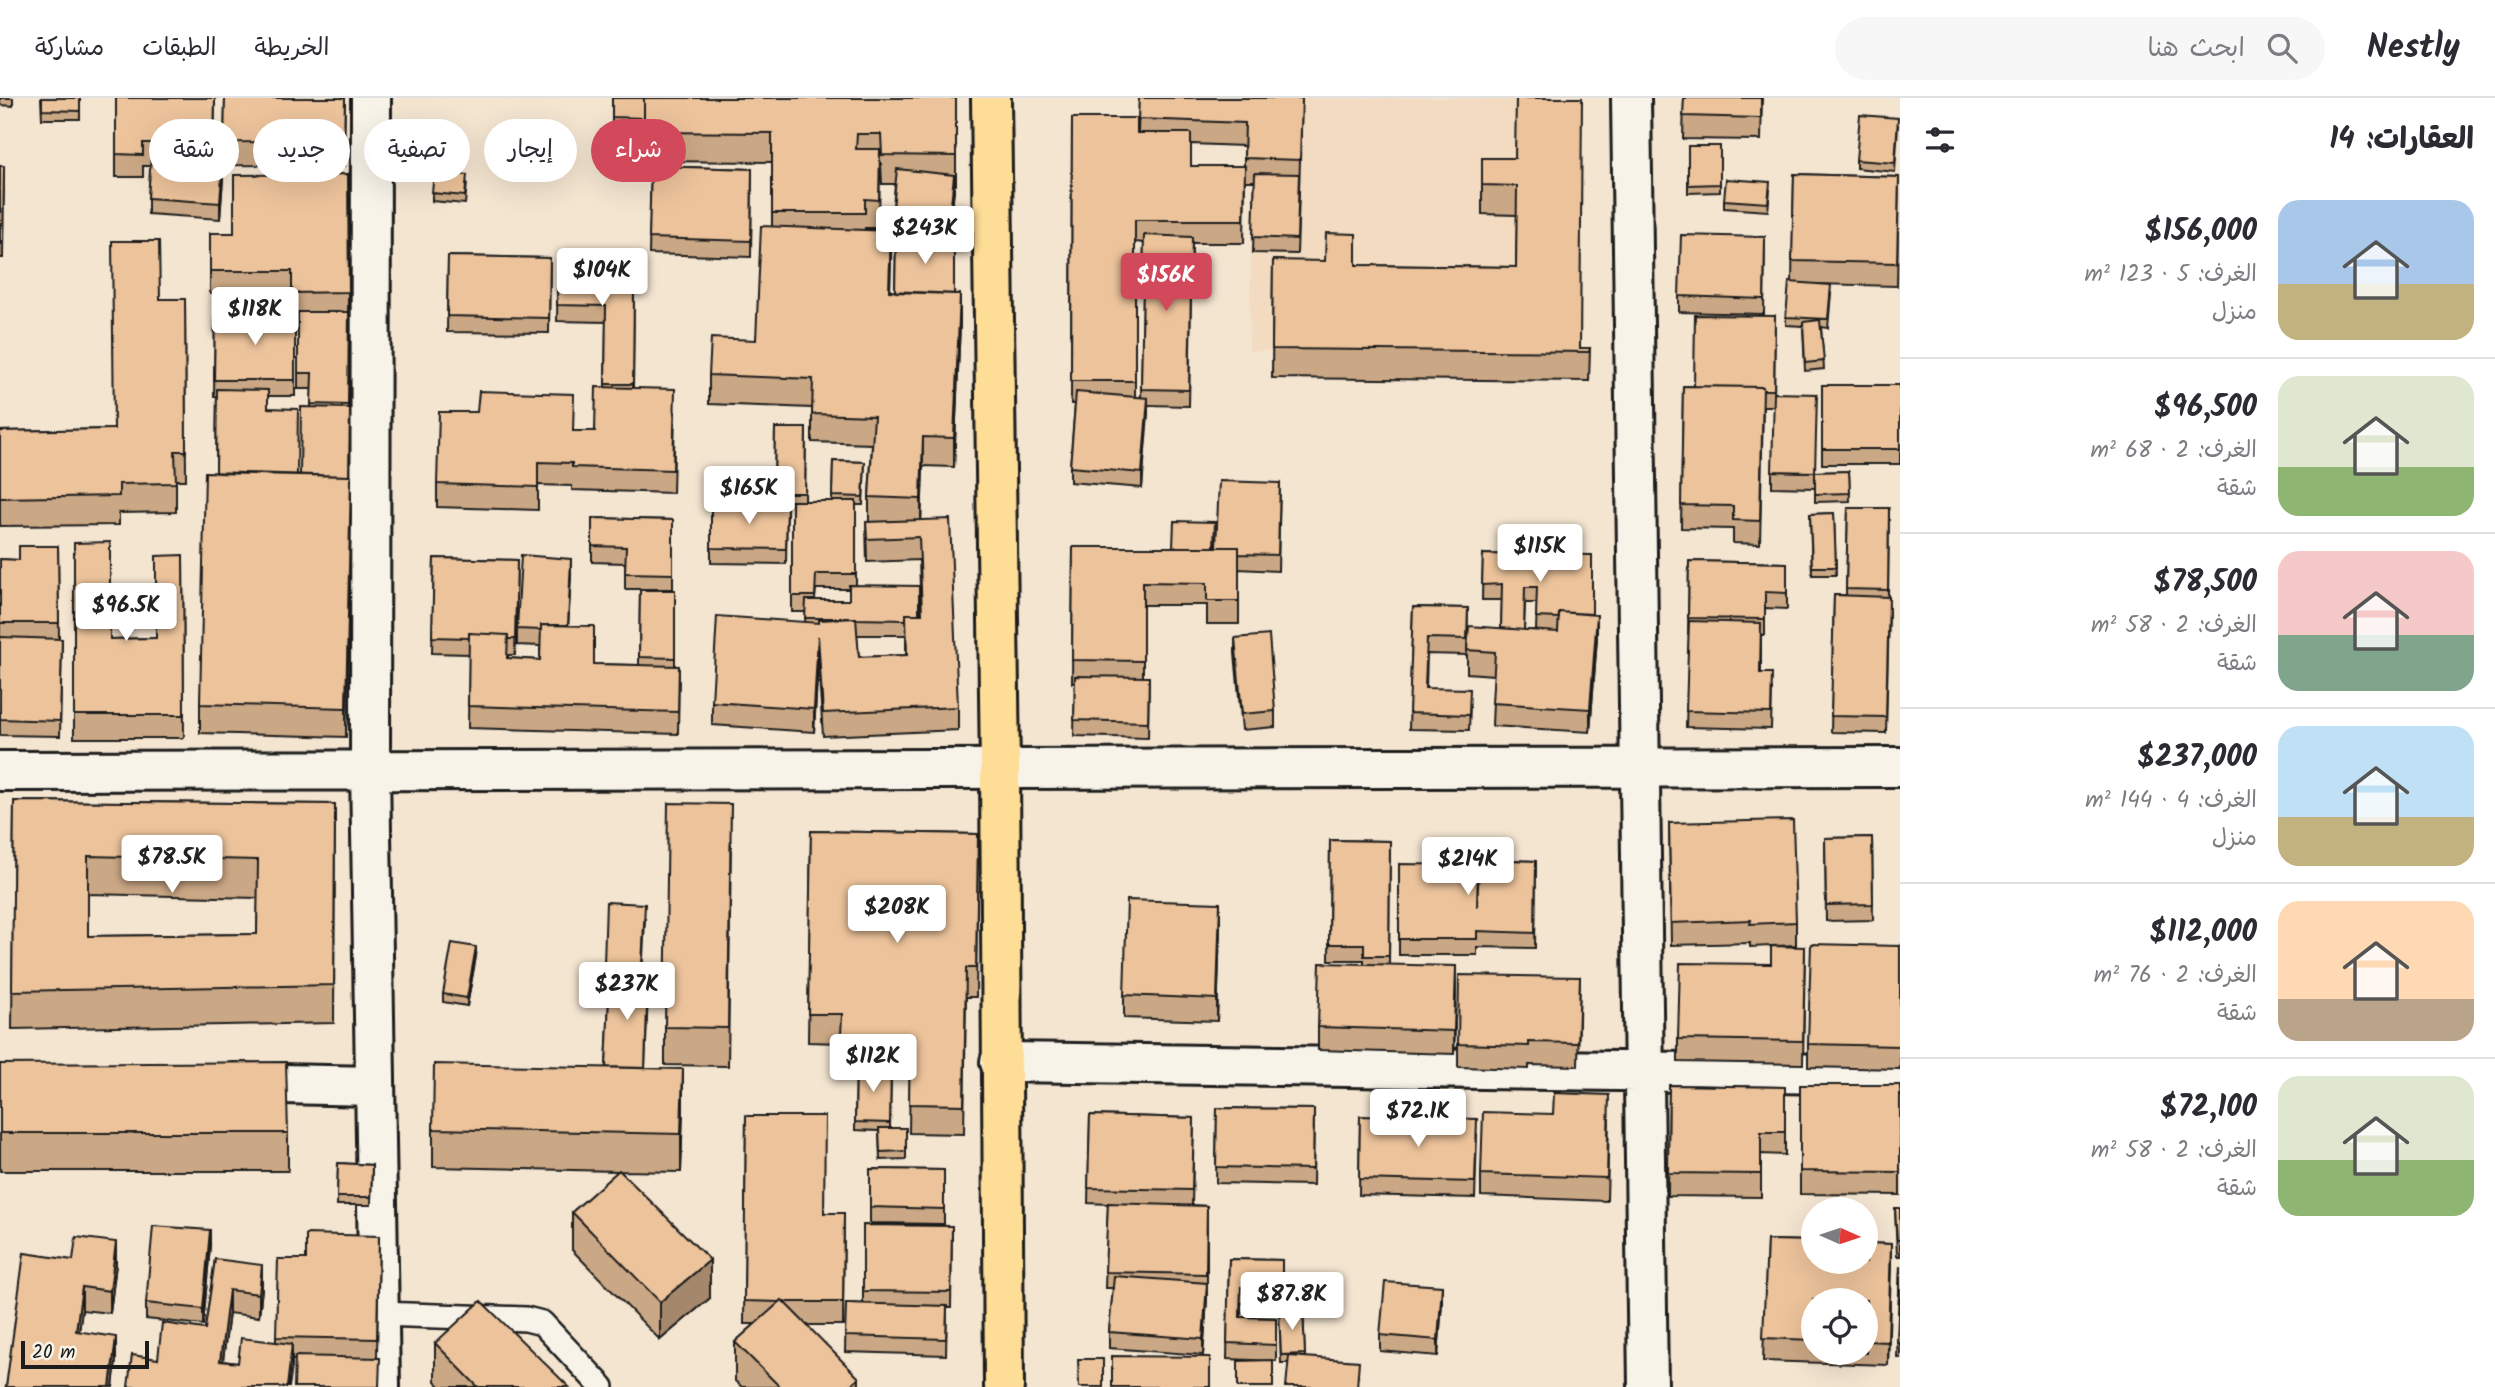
<!DOCTYPE html>
<html lang="ar">
<meta charset="utf-8">
<style>
body{margin:0;font-family:Kalam,"Playpen Sans Arabic",sans-serif;background:#f7f7f7;color:#2b2b33;direction:rtl;height:100vh;display:flex;flex-direction:column;font-size:26px;white-space:nowrap}
*{box-sizing:border-box;margin:0}
p{font-size:23px;color:#7c7c81}
.icon{flex:none;width:38px;height:38px;fill:none;stroke:currentColor;stroke-width:2;stroke-linecap:round;stroke-linejoin:round}
.map{position:relative;flex:1;overflow:hidden;direction:ltr}
.side{display:flex;flex-direction:column;background:#fff;width:595px}
.side>*{flex:none}
.banner{position:absolute;left:21px;top:21px;width:665px;height:63px;direction:rtl;display:flex;gap:14px}
.needle{width:46px;rotate:93deg}
.controls{position:absolute;left:1801px;top:1099px;display:grid;gap:14px}
.controls a{display:grid;place-items:center;width:77px;height:77px;border-radius:50%;background:#fff;box-shadow:0 7px 28px #0002;font-size:35px}
.scale{position:absolute;left:21px;bottom:18px;width:128px;box-sizing:border-box;padding-left:7px;border:4px solid #1c1c1c;border-top:0;font-size:19px;line-height:24px;white-space:nowrap;color:#1c1c1c;-webkit-text-stroke:5px #f7f3e8;paint-order:stroke}
.price{position:absolute;translate:-50% -60px;padding:0 16px;border-radius:7px;background:#fff;color:#222;font-size:23px;line-height:46px;filter:drop-shadow(0 2px 4px #0008)}
.price::after{content:'';position:absolute;left:50%;top:42px;width:21px;height:16px;margin-left:-10px;background:inherit;clip-path:polygon(0 0,100% 0,50% 100%)}
.price.on{background:#d1495b;color:#fff}
ul{padding:0;list-style:none}
li{display:flex;align-items:center;gap:21px;height:175px;padding:0 21px}
li+li{border-top:2px solid #e1e1e2}
li span{display:grid;place-items:center;flex:none;width:196px;height:140px;border-radius:21px;color:#555}
li>.icon{margin-inline-start:auto}
span .icon{width:84px;height:84px;fill:#fffc;stroke-width:1}
li b{font-size:30px}
h2{display:flex;justify-content:space-between;align-items:center;height:84px;padding:0 21px;font-size:30px}
.chip{padding:0 24px;border-radius:32px;background:#fff;box-shadow:0 7px 28px #0002;font-size:24px;line-height:63px}
.chip.on{background:#d1495b;color:#fff}
header{display:flex;align-items:center;gap:42px;box-sizing:border-box;height:98px;padding:0 35px;background:#fff;border-bottom:2px solid #e1e1e2}
header strong{font-size:33px}
nav{display:flex;gap:38px;margin-inline-start:auto;font-size:24px}
.search{width:490px;height:63px;background:#f7f7f7;display:flex;align-items:center;gap:18px;box-sizing:border-box;padding:0 24px;border-radius:38px;color:#7c7c81;font-size:26px}
main{display:flex;flex:1;min-height:0}
.map>svg:first-child{display:block}
.built{fill:#f2dbc1}
.lines{fill:none;stroke-linecap:round;stroke-linejoin:round}
.service-casing{stroke:#1c1c1c;stroke-width:28}
.minor-casing{stroke:#1c1c1c;stroke-width:44}
.primary-casing{stroke:#1c1c1c;stroke-width:44}
.service{stroke:#f7f3e8;stroke-width:23}
.minor{stroke:#f7f3e8;stroke-width:38}
.primary{stroke:#fedd96;stroke-width:38}
.wall{fill:#cba885;stroke:#1c1c1c;stroke-width:2;fill-rule:evenodd}
.shaded-wall{fill:#a5886c;stroke:#1c1c1c;stroke-width:2}
.building{fill:#ecc39b;stroke:#1c1c1c;stroke-width:2;fill-rule:evenodd}
</style>
<header>
<strong>Nestly</strong>
<div class="search"><svg class="icon" aria-label="search" viewBox="0 0 24 24"><circle cx="10" cy="10" r="6"/><path d="M15 15l6 6"/></svg>ابحث هنا</div>
<nav><a>الخريطة</a><a>الطبقات</a><a>مشاركة</a></nav>
</header>
<main>
<section class="side">
<h2>العقارات: 14<svg class="icon" aria-label="filters" viewBox="0 0 24 24"><path d="M4 7h16M4 17h16"/><circle cx="9" cy="7" r="2"/><circle cx="15" cy="17" r="2"/></svg></h2>
<ul>
<li><span style="background:linear-gradient(#a9c7e8 60%,#c2b280 0)"><svg class="icon" aria-label="home" viewBox="0 0 24 24"><path d="M3 11l9-7 9 7M6 9v11h12V9"/></svg></span><div><b>$156,000</b><p>الغرف: 5 · 123 m²</p><p>منزل</p></div></li>
<li><span style="background:linear-gradient(#dfe7d0 65%,#8fb573 0)"><svg class="icon" aria-label="home" viewBox="0 0 24 24"><path d="M3 11l9-7 9 7M6 9v11h12V9"/></svg></span><div><b>$96,500</b><p>الغرف: 2 · 68 m²</p><p>شقة</p></div></li>
<li><span style="background:linear-gradient(#f6c9c9 60%,#7fa58c 0)"><svg class="icon" aria-label="home" viewBox="0 0 24 24"><path d="M3 11l9-7 9 7M6 9v11h12V9"/></svg></span><div><b>$78,500</b><p>الغرف: 2 · 58 m²</p><p>شقة</p></div></li>
<li><span style="background:linear-gradient(#bfe0f5 65%,#c2b280 0)"><svg class="icon" aria-label="home" viewBox="0 0 24 24"><path d="M3 11l9-7 9 7M6 9v11h12V9"/></svg></span><div><b>$237,000</b><p>الغرف: 4 · 144 m²</p><p>منزل</p></div></li>
<li><span style="background:linear-gradient(#ffd9b3 70%,#b9a48a 0)"><svg class="icon" aria-label="home" viewBox="0 0 24 24"><path d="M3 11l9-7 9 7M6 9v11h12V9"/></svg></span><div><b>$112,000</b><p>الغرف: 2 · 76 m²</p><p>شقة</p></div></li>
<li><span style="background:linear-gradient(#dfe7d0 60%,#8fb573 0)"><svg class="icon" aria-label="home" viewBox="0 0 24 24"><path d="M3 11l9-7 9 7M6 9v11h12V9"/></svg></span><div><b>$72,100</b><p>الغرف: 2 · 58 m²</p><p>شقة</p></div></li>
</ul>
</section>
<div class="map">
<svg width="1900" height="1289" viewBox="0 0 1900 1289">
<rect width="100%" height="100%" fill="#f4e5d1"/>
<filter id="ink" filterUnits="userSpaceOnUse"><feTurbulence type="fractalNoise" baseFrequency=".0143" numOctaves="2"/><feDisplacementMap in="SourceGraphic" scale="14" xChannelSelector="R" yChannelSelector="G"/><feConvolveMatrix kernelMatrix="1 2 1 2 8 2 1 2 1" color-interpolation-filters="sRGB"/></filter>
<g filter="url(#ink)">
<!-- built -->
<path class="built" d="M1255,0H1574L1577,245L1249,253Z"/>
<g class="lines">
<defs>
<path id="service" d="M379,1216L526,1221L542,1225L602,1289"/>
<path id="minor" d="M371,0L370,672L380,1289
M1631,0L1648,1289
M0,673L1900,669
M1000,964L1900,977
M233,985L374,988"/>
<path id="primary" d="M991,0L1000,670L1004,1289"/>
</defs>
<!-- service casing -->
<use href="#service" class="service-casing"/>
<!-- minor casing -->
<use href="#minor" class="minor-casing"/>
<!-- primary casing -->
<use href="#primary" class="primary-casing"/>
<!-- service -->
<use href="#service" class="service"/>
<!-- minor -->
<use href="#minor" class="minor"/>
<!-- primary -->
<use href="#primary" class="primary"/>
</g>
<!-- wall -->
<path class="wall" d="M0,0H13V8L0,7Z
M41,0H80V21H42Z
M116,0H215L214,64L223,80L220,121L148,116V100L151,68H143V79H116Z
M225,0H345L344,68L224,67Z
M612,0H644V28L612,27Z
M644,0H956V87H954L949,142L954,196L960,225L954,369L923,368L921,422L958,609V632L823,638L818,561L814,634L712,627V604L805,524L806,514H792V403H774L775,330H806L805,403H832L833,363L865,364L863,407H856V487L919,516H921L919,462L867,464L866,424H869V399L872,346L812,344V310L709,306V277L756,242L772,129V64L644,63ZM880,65H881L882,86H895L891,133L865,132V130H879ZM891,146L896,147L895,194L890,193ZM816,491H849V502H815ZM857,537H906V557L859,559Z
M1139,0H1302L1297,156L1253,155L1255,83H1245L1244,145H1192L1189,308L1148,307L1142,390L1070,384V369L1075,306H1071L1072,20L1138,35ZM1191,46L1244,48V68H1191ZM1135,144L1144,145L1141,299H1135Z
M1684,0H1762L1761,42L1683,41Z
M1898,28L1895,74L1856,70V62Z
M1688,48H1720V94L1688,95Z
M1482,60H1515L1580,250H1590L1589,283L1272,280L1273,162L1356,167L1516,169L1517,117L1482,116Z
M0,68H4L3,160H0Z
M651,68L752,71L751,159L649,156Z
M348,76V310L351,407L346,639L200,635V606L216,375L217,298H214L215,215H292V196H210V135H234ZM295,217H298V291H312L311,309L300,377H297L268,310V298H295Z
M1794,76L1899,79L1897,188L1817,186L1831,195L1828,230L1821,229L1824,271L1805,273L1803,228L1786,227V219L1792,185Z
M467,85L465,106L432,103V95Z
M1770,92L1768,113L1724,110V102Z
M1765,139L1764,216L1679,214V198Z
M448,158L550,160L549,235L447,234Z
M558,158L618,194L634,195L633,290L675,314L673,395L572,392V388L538,387V412L437,409V386L574,333H595L605,289L606,224L557,223Z
M160,201H185L186,382H176V414L119,415V427L0,428V333L114,331Z
M1775,218L1774,308H1763L1760,446L1733,445V431L1681,430L1683,288H1694Z
M1822,287H1900V366H1822Z
M1772,373L1815,374L1849,373L1850,403L1815,404V387V390L1772,389Z
M1280,385L1278,473L1239,471V526H1207V507H1143V579H1149L1148,640L1074,638L1075,585H1072L1073,449H1216Z
M711,405L787,406L786,466L711,465Z
M1848,410H1889L1888,499L1889,514L1886,635L1831,634L1834,497H1846Z
M1834,415L1836,477H1812L1810,416Z
M592,420L673,422V491H625V465L592,464Z
M74,445L110,541L156,540L183,457L184,640H74Z
M58,448L59,541H62L60,638L0,637V461L19,462Z
M1483,456L1592,516L1597,539L1590,634L1492,628L1494,577L1467,575V552L1501,530L1502,502H1482ZM1525,505H1537L1536,532H1524Z
M434,460L517,462L515,557H508V560L540,562V548L517,547V531L571,476L568,527L594,566L639,567L640,492H675V568H679L678,636L468,630L469,556L432,555Z
M1689,463L1787,465V511L1765,510V537H1761V575L1772,591L1771,631L1686,629L1689,536H1688Z
M1413,509L1468,510L1467,557L1427,556L1426,590L1470,607L1469,632L1409,631Z
M1235,540L1275,613V629L1242,632L1235,555Z
M14,703L335,706L334,925L12,931ZM88,796L258,800L257,836L88,838Z
M1669,725L1796,824V847L1750,849V845L1671,847Z
M811,733L978,736L976,899H966L964,1036L909,1035L910,968L841,967V945L808,944Z
M1872,739L1873,822L1826,823L1825,740Z
M1330,742L1390,743L1389,866L1456,891L1454,956L1318,952V929L1364,866V862H1329Z
M731,744L728,968L665,967V929Z
M1511,762L1536,763L1535,850L1477,849V857H1399V766L1478,803Z
M645,822L642,878L648,894L645,970L683,1009L681,1074L620,1073L710,1200L660,1242L572,1152V1114L618,1073L433,1069V1031L606,969L610,882H604V866Z
M1220,828L1217,923L1124,920V897Z
M1900,848V971L1808,969V946Z
M1805,849L1803,966L1678,964V941L1771,866Z
M476,858L467,908L443,904V896Z
M1580,879L1578,968L1529,967V971L1458,969V946Z
M0,966L288,1035V1073H0Z
M856,967L891,968L890,1030H906V1061L880,1062L879,1033L855,1032Z
M1669,987L1785,989V1057L1761,1056V1099L1668,1098Z
M1800,987H1900V1097L1800,1096Z
M1217,1010L1314,1011L1313,1087L1216,1085Z
M1090,1017L1194,1020L1192,1107L1207,1108V1201L1203,1257L1109,1250V1234L1113,1190H1105L1108,1106L1088,1105Z
M746,1018L825,1115H844L843,1227H806L859,1289H742L735,1283V1244L755,1226H744Z
M1360,1018L1477,1037L1475,1100L1359,1097Z
M1609,1020L1607,1103L1481,1098V1076Z
M338,1065L372,1067L371,1107H337Z
M870,1071L944,1072V1126L870,1125Z
M1895,1110H1900V1158H1897Z
M863,1127L952,1128L951,1210H947L946,1257L845,1254L846,1205L863,1206Z
M379,1138L377,1260L292,1262V1268L158,1261L205,1231L215,1161L262,1190L259,1219L229,1215L223,1263L238,1265L276,1244V1239L306,1161Z
M1767,1142L1813,1143V1164H1866V1145L1891,1146L1888,1267L1763,1263ZM1813,1202H1866V1255H1813Z
M210,1148L203,1227L146,1221V1205Z
M1229,1161L1282,1162V1206L1241,1205V1219L1276,1220V1263L1227,1261Z
M73,1162L116,1166L110,1215L82,1212L79,1234L116,1262L113,1289H6Z
M1900,1168V1260H1897Z
M1442,1204L1438,1258L1380,1253V1237Z
M1303,1210L1305,1260L1359,1279L1288,1265H1281L1279,1211Z
M435,1245L569,1289H441L435,1283Z"/>
<!-- shaded-wall -->
<path class="shaded-wall" d="M223,64V80L220,121V105Z
M954,77V93L948,152V136Z
M891,133V162L889,222V193Z
M960,196V225L954,369V340Z
M1148,300V316L1142,390V375Z
M923,339V368L921,430V401Z
M351,378V407L346,639V610Z
M571,461V476L567,550V534Z
M1597,517V539L1590,634V611Z
M818,538V561L814,634V611Z
M1220,805V828L1217,923V901Z
M476,849V858L467,908V900Z
M1456,868V891L1454,956V933Z
M683,971V1009L681,1074V1036Z
M210,1132V1148L203,1227V1211Z
M116,1144V1166L110,1215V1193Z
M1891,1146V1169L1888,1267V1244Z
M710,1162V1200L660,1242V1204Z
M262,1167V1190L259,1219V1196Z
M1207,1185V1201L1203,1257V1241Z
M1442,1188V1204L1438,1258V1242Z
M82,1189V1212L76,1256V1233Z
M229,1192V1215L220,1285V1263Z
M116,1239V1262L113,1289H110Z
M292,1246V1268L289,1289H287Z
M859,1280V1289H849Z"/>
<!-- building -->
<path class="building" d="M42,0H80V13L42,12Z
M116,0H215L214,45H143V57L116,56Z
M225,0H345L344,45L224,44Z
M612,0H644V20L612,19Z
M644,0H956V58L882,57L881,36H857L856,51H880L879,102L865,101V115H772V35L644,34Z
M1139,0H1302L1300,62L1244,60L1245,25L1138,21Z
M1516,0H1582L1580,250H1590L1589,254L1272,251L1273,162L1325,163L1326,135L1356,136V167L1516,169L1517,88L1482,87V60H1515Z
M1684,0H1761V20L1683,18Z
M1860,17L1898,20L1895,65L1856,62Z
M1072,20H1137V35H1191V68H1245L1244,122H1135V283H1071Z
M1688,48H1720V86L1688,87Z
M151,59L223,64L220,105L148,100Z
M0,68H4L3,144H0Z
M651,68L752,71L751,143L649,140Z
M897,71L954,77L948,136L891,130Z
M434,74L467,77L465,98L432,95Z
M1255,75L1299,76L1297,141L1253,139Z
M348,76L349,194L292,195V173H210V135H234V77Z
M1794,76L1899,79L1897,165L1792,163Z
M1726,81L1770,84L1768,105L1724,102Z
M761,128L891,133L889,193L960,196L954,340L923,339L921,401L869,399L874,318L812,316L813,281L709,277L711,240L756,242Z
M1144,137L1192,139L1189,292L1141,291Z
M1681,137L1765,139L1764,201L1679,198Z
M896,141L954,142V196L895,194Z
M112,143H159L160,201H185L186,353H175L176,385L119,386V398L0,400V333L114,331Z
M448,158L550,160L549,220L447,218Z
M558,158L618,159L617,194L634,195L633,286H605L606,208L557,207Z
M1789,184L1831,187L1828,221L1786,219Z
M298,214H349L348,307L311,306L312,275H298Z
M215,215H295V282H214Z
M1695,217L1775,218L1774,292H1763V289L1694,288Z
M1820,222L1824,263L1805,265L1803,224Z
M1822,287H1900V351H1822Z
M1683,288L1763,289L1760,423L1733,422V408L1681,407Z
M596,289L675,291L673,372L572,369V365L538,364V389L437,386L439,314H477L479,293L574,296L573,333H595Z
M217,291L268,292V310L298,311L297,377L216,375Z
M1076,294L1148,300L1142,375L1070,369Z
M1774,295L1817,296L1815,374L1772,373Z
M301,309L350,310L349,378L300,377Z
M775,330H806L805,395H774Z
M833,363L865,364L863,399L832,398Z
M1849,373L1850,395L1815,396V374Z
M205,374L351,378L346,610L200,606Z
M1219,383L1280,385L1278,457L1239,456V449H1216Z
M792,403H856V476H816L815,498H792Z
M711,405L787,406L786,451L711,450Z
M1848,410H1889L1888,492L1846,491Z
M1834,415L1836,469H1812L1810,416Z
M592,420L673,422V476L625,475L626,449L592,448Z
M950,421L958,609L823,615L818,538L814,611L712,604L717,518L819,525V522L856,520L859,559L907,557L906,516H922L919,439L867,441L866,424Z
M1174,423L1215,424L1214,449H1173Z
M110,444V541L156,540V458L183,457L184,617H74V445Z
M19,448H58L59,525H0V461L19,462Z
M1073,449H1239V503H1207V485L1143,484V563L1072,562Z
M1483,456L1592,457V516L1559,514V520L1536,519L1537,489H1525L1524,532L1501,530L1502,486L1482,487Z
M521,457L571,461L568,527H541V532L517,531Z
M434,460L517,462L515,541H508V537L469,535V540L432,539Z
M1689,463L1787,465V495L1765,494V521L1688,520Z
M849,487L919,488V516H906V522L856,521V520H805L806,502H849Z
M640,492H675V560L639,559Z
M1834,497L1889,499L1886,619L1831,618Z
M1413,509L1468,510L1467,541L1427,540L1425,590L1470,591L1469,617L1409,615Z
M1559,514L1597,517L1590,611L1492,605L1495,554L1467,552L1469,528L1558,534Z
M1689,523L1761,525L1760,575H1772L1771,615L1686,613Z
M541,527L594,528V566L679,568L678,614L468,608L469,535L508,537L507,560L540,562Z
M1269,537L1275,613L1242,616L1235,540Z
M0,539L62,541L60,623L0,621Z
M1075,578L1149,579L1148,624L1074,622Z
M14,703L335,706L334,887L12,893ZM88,758L258,762L257,836L88,838Z
M668,705L731,706L728,930L665,929Z
M1793,722L1796,824L1750,826L1751,822L1671,825L1669,725Z
M811,733L978,736L976,870H966L964,1007L909,1006L910,939L841,938L842,916H808Z
M1872,739L1873,806L1826,807L1825,740Z
M1330,742L1390,743L1389,858H1364V846H1329Z
M1480,747L1511,748V762L1536,763L1535,835L1477,833V841H1399V766L1478,767L1477,810Z
M1127,802L1220,805L1217,901L1124,897Z
M606,804L645,806L642,868L604,866Z
M452,845L476,849L467,900L443,896Z
M1811,846L1900,848V948L1808,946Z
M1771,848L1805,849L1803,943L1678,941L1680,865L1771,866Z
M1320,865L1456,868L1454,933L1318,929Z
M610,877L648,878L645,970L606,969Z
M1459,877L1580,879L1578,945L1529,944V948L1458,946Z
M286,964L288,1035H0V966Z
M434,966L683,971L681,1036L433,1031Z
M856,967L891,968L890,1025L855,1024Z
M1669,987L1785,989V1034H1761V1076L1668,1075Z
M1800,987H1900V1074L1800,1073Z
M1554,995L1609,997L1607,1080L1481,1076L1483,1014L1553,1016Z
M1217,1010L1314,1011L1313,1071L1216,1069Z
M1090,1017L1194,1020L1192,1092L1088,1090Z
M746,1018H825L824,1115H844L843,1204H784L782,1202L780,1204L744,1203Z
M1360,1018L1477,1021L1475,1084L1359,1081Z
M879,1030H906V1053L880,1054Z
M338,1065L372,1067L371,1099H337Z
M870,1071L944,1072V1111L870,1109Z
M619,1072L710,1162L660,1204L572,1114Z
M1108,1105L1207,1108L1206,1176L1105,1174Z
M1895,1110H1900V1142H1897Z
M863,1127L952,1128L951,1194L863,1193Z
M153,1128L210,1132L203,1211L146,1205Z
M306,1136L379,1138L377,1241L276,1239L278,1161H306Z
M76,1139L116,1144L110,1193L82,1189L76,1233L116,1239L110,1289H6L24,1155L73,1162Z
M1767,1142L1813,1143V1164H1866V1145L1891,1146L1888,1244L1866,1243V1202H1813V1242L1763,1240Z
M215,1161L262,1167L259,1196L229,1192L220,1263L238,1265L241,1240L292,1246L287,1289H128L132,1257L158,1261L162,1225L205,1231Z
M1229,1161L1282,1162V1190L1241,1189L1240,1219L1276,1220V1247L1227,1245Z
M1900,1168V1244H1897Z
M1114,1178L1207,1185L1203,1241L1109,1234Z
M1385,1184L1442,1188L1438,1242L1380,1237Z
M782,1202L859,1280L849,1289H780L735,1244Z
M481,1203L569,1289H478L435,1245Z
M846,1205L947,1208L946,1241L845,1238Z
M1303,1210L1305,1256L1281,1257L1279,1211Z
M295,1258L380,1260L379,1289H294Z
M1112,1258L1210,1259V1289H1112Z
M1289,1258L1359,1263L1357,1289H1286Z
M1078,1261H1103V1289H1079Z
M1273,1262V1289H1238V1263Z"/>
</g>
</svg>
<div class="controls">
<a><svg class="needle" viewBox="-14 -14 28 28"><path d="M0-13l5 13h-10z" fill="#e53935"/><path d="M0 13l5-13h-10z" fill="#7c7c81"/></svg></a>
<a><svg class="icon" aria-label="locate" viewBox="0 0 24 24"><circle cx="12" cy="12" r="6"/><path d="M12 2v4M12 18v4M2 12h4M18 12h4"/></svg></a>
</div>
<div class="scale">20 m</div>
<b class="price" style="left:925px;top:168px">$243K</b>
<b class="price" style="left:602px;top:210px">$104K</b>
<b class="price on" style="left:1166px;top:215px">$156K</b>
<b class="price" style="left:255px;top:249px">$118K</b>
<b class="price" style="left:749px;top:428px">$165K</b>
<b class="price" style="left:1540px;top:486px">$115K</b>
<b class="price" style="left:126px;top:545px">$96.5K</b>
<b class="price" style="left:172px;top:797px">$78.5K</b>
<b class="price" style="left:1468px;top:799px">$214K</b>
<b class="price" style="left:897px;top:847px">$208K</b>
<b class="price" style="left:627px;top:924px">$237K</b>
<b class="price" style="left:873px;top:996px">$112K</b>
<b class="price" style="left:1418px;top:1051px">$72.1K</b>
<b class="price" style="left:1292px;top:1234px">$87.8K</b>
<div class="banner">
<a class="chip on">شراء</a>
<a class="chip">إيجار</a>
<a class="chip">تصفية</a>
<a class="chip">جديد</a>
<a class="chip">شقة</a>
</div>
</div>
</main>
